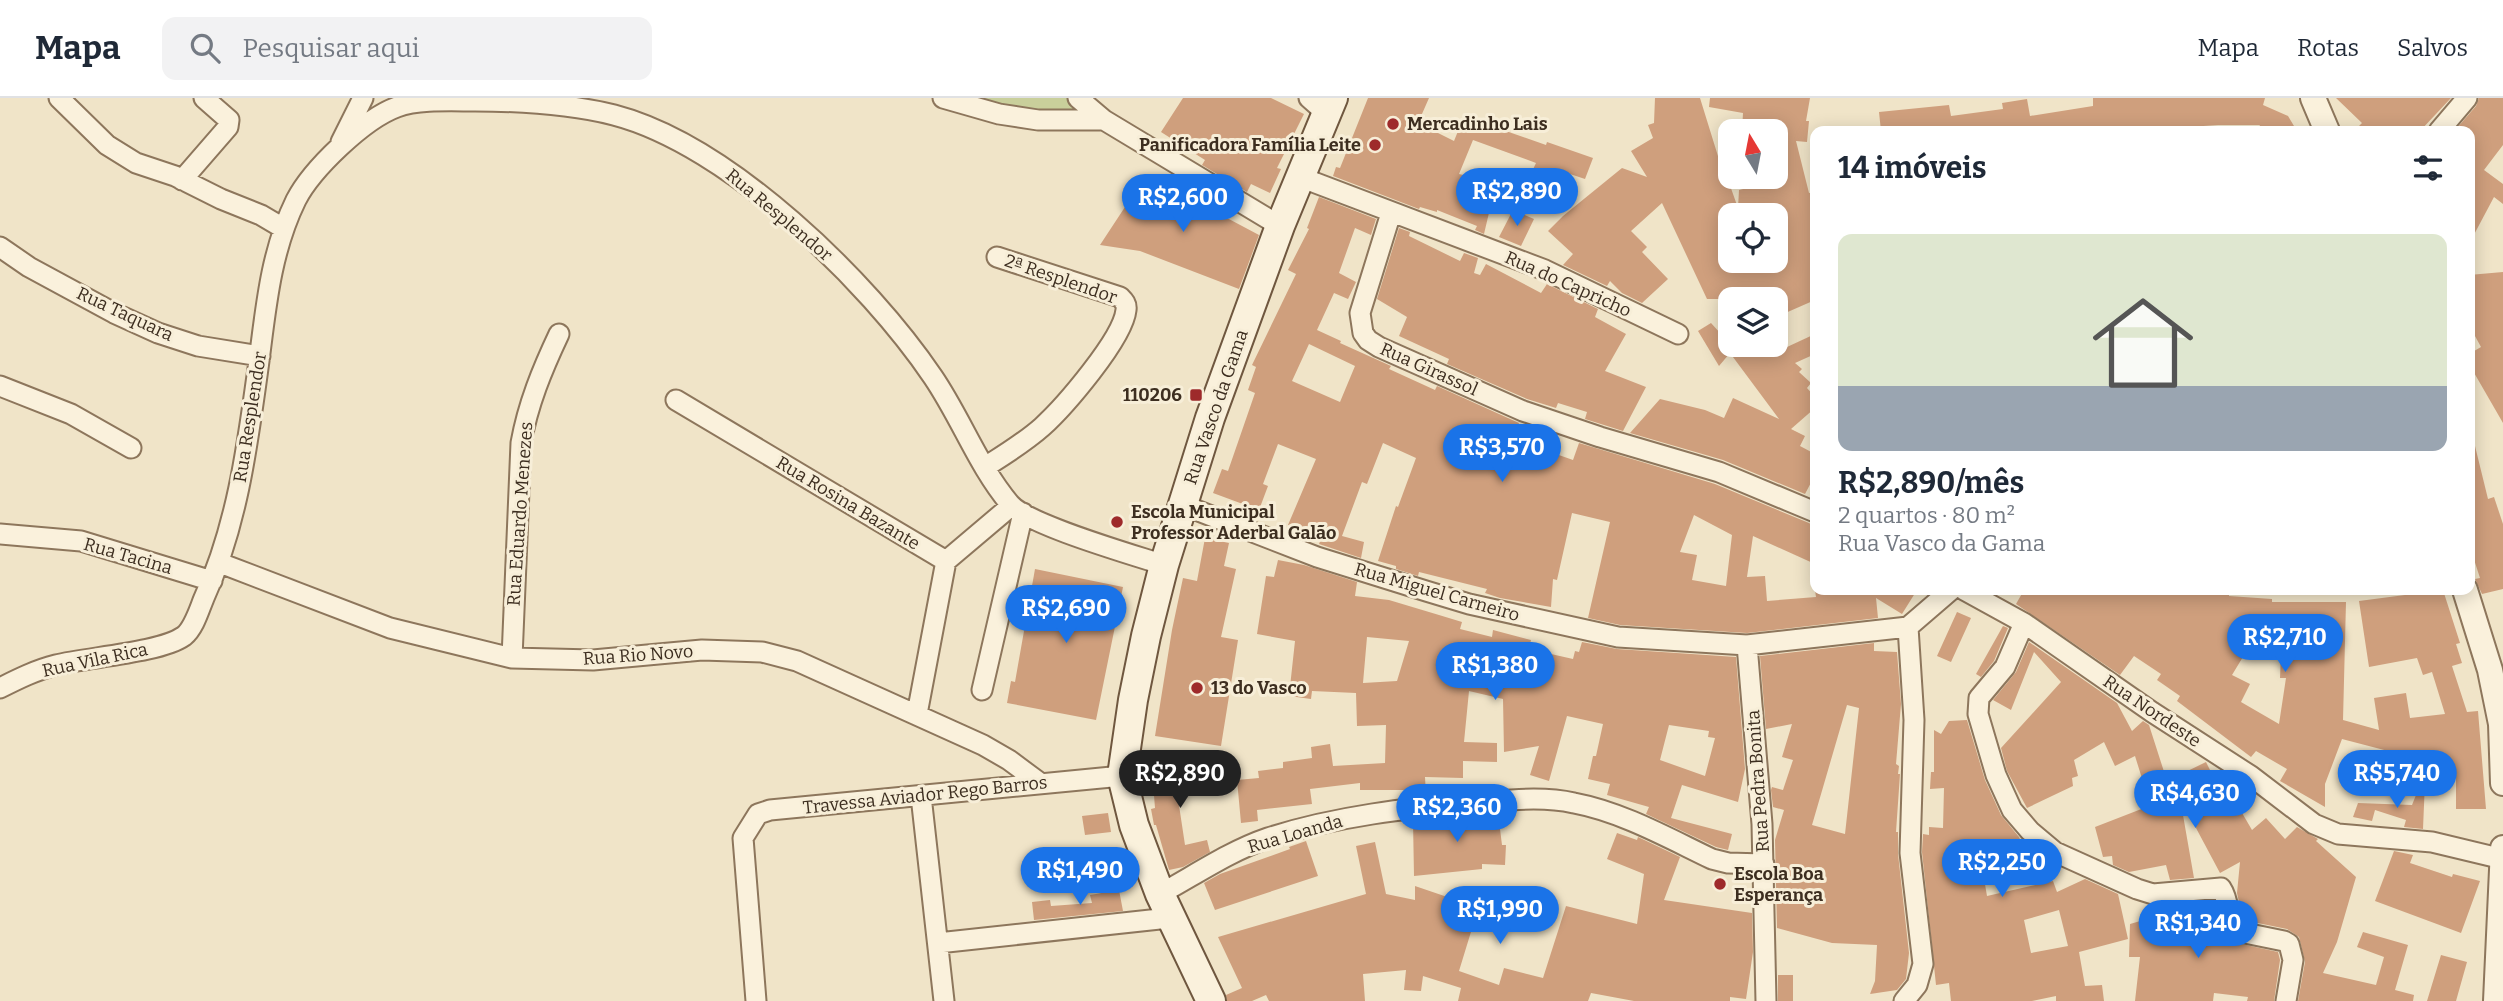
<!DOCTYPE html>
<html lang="pt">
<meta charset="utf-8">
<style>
body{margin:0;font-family:Bitter,serif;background:#f2f2f3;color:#1f2937;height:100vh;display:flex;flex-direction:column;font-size:26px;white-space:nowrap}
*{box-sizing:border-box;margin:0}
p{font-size:23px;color:#747a83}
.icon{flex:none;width:38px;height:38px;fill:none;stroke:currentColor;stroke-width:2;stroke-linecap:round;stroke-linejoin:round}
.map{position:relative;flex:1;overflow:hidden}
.drawer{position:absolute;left:1810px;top:28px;width:665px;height:469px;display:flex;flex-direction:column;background:#fff;border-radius:14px;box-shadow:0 4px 18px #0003}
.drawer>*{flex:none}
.needle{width:46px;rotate:350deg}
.fabs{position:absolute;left:1718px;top:21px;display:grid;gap:14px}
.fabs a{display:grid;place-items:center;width:70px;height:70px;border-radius:14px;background:#fff;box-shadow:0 4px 18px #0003;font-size:35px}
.price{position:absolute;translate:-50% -60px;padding:0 16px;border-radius:24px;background:#1a73e8;color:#fff;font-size:23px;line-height:46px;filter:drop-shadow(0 2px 4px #0008)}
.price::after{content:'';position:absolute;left:50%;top:42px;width:21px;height:16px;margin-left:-10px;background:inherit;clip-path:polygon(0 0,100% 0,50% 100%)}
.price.current{background:#222;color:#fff}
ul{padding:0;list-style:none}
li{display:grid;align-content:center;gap:14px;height:371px;padding:0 28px}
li+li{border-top:2px solid #e0e1e3}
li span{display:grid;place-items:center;height:217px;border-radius:14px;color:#555}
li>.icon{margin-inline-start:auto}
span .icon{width:126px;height:126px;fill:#fffc;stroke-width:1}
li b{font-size:30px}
h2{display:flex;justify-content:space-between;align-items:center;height:84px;padding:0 28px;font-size:30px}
header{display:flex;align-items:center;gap:42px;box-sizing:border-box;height:98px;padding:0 35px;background:#fff;border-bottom:2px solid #e0e1e3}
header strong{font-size:33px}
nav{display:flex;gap:38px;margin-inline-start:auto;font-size:24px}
.search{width:490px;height:63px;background:#f2f2f3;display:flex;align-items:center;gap:18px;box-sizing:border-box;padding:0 24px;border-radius:14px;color:#747a83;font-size:26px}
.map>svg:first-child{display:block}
.green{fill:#c9cf9b}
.building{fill:#cf9f7d;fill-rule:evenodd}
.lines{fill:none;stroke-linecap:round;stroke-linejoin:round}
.minor-casing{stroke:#8d765c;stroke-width:23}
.tertiary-casing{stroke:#8d765c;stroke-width:28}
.secondary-casing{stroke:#6f573f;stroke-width:32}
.minor{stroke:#faf1dc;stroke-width:19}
.tertiary{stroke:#faf1dc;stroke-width:24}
.secondary{stroke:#faf1dc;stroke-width:28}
.poi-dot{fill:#9e2a2b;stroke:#f7eed8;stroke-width:2.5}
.labels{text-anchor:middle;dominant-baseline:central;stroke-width:6;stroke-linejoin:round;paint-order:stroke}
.poi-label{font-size:18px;font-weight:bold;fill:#3d2e20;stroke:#f7eed8;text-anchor:start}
.street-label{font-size:18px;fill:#3d2e20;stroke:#f7eed8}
</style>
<header>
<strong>Mapa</strong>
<div class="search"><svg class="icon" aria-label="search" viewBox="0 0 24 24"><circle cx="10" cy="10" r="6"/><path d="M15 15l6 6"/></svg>Pesquisar aqui</div>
<nav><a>Mapa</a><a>Rotas</a><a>Salvos</a></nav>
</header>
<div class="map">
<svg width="2503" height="903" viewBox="0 0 2503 903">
<rect width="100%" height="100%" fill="#f0e4c8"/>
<!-- green -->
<path class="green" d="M970,0H1079L1097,16L1038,22Z"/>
<!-- building -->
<path class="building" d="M1183,0H1271L1304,16L1277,70L1281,71L1270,95L1251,86L1247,94L1202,67L1205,62L1161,34Z
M1368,0H1429L1418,25L1454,43L1465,16L1480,24L1546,47L1547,44L1593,60L1585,81L1558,72L1548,92L1528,82L1536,65L1473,42L1459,76L1496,85L1484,136L1475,132L1477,128L1437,112V114L1420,109L1419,111L1333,78L1336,69L1340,70Z
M1655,0H1700L1726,84L1727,79L1738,110L1739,92L1776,83V33H1742L1743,15L1709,9L1710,0H1810L1806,23H1809L1807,44L1796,43L1809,95L1815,94V202L1776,219V201H1707L1662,105L1631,133L1647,149L1642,154L1668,181L1642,205L1622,195L1610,183L1607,188L1563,167L1573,156L1548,133L1563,118L1622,70L1647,79L1631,53L1653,40L1648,27L1654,25ZM1731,117H1776V163H1731Z
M2093,0H2265L2263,7L2288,18L2297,33H2257L2260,27H2218L2189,29V33H1881L1879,14L1949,7L1951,18L2003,11L2002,5L2027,1L2030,18L2093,8Z
M2336,0H2451L2420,33H2354L2362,25Z
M2479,0H2503V47L2484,72L2503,86V106L2494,99L2469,146V33H2461L2457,30L2476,8Z
M1146,77L1259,137L1239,191L1140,153L1100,147Z
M1319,99L1376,121L1371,137L1355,130L1339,175L1356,184L1348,201L1334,195L1317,232L1341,243L1340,245L1391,268L1389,271L1435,292L1437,288L1519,325L1513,341L1573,362L1579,345L1715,386L1809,425L1815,429V466L1753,438L1747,479L1765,478L1767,503L1816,499L1815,492H1917L1902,516L1876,500L1878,520L1747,535L1620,527L1588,520L1610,424L1572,415L1557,482L1553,481L1551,509L1500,500L1485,495L1487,491L1419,474L1418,478L1396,471V468L1378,463L1396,408L1398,409L1416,360L1383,345L1367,386L1362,384L1342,438L1364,444L1361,460L1319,446L1321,441L1288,427L1316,361L1278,346L1263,386L1268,388L1259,412L1213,395L1222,371L1228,373L1255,295L1248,292L1256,269L1252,267L1296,176L1288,172L1309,131L1307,130ZM1309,246L1355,268L1340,304L1292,283ZM1694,417L1732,437L1726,488L1692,482L1697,457L1680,454Z
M1513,112L1534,121L1521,148L1499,139Z
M1399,130L1410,134L1409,138L1460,163L1464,155L1478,160L1474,175L1480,177L1486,166L1541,195L1547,186L1598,211L1595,219L1626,236L1605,273L1646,289L1623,333L1585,321L1587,314L1558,305L1556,310L1527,301L1447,266L1449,261L1399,238L1407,219L1377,201Z
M2503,174V325L2469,266V256L2481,249L2469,227V177Z
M1711,225L1731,247H1786L1787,249L1815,236V256L1795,265L1802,271L1799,274L1811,285L1807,290L1815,299V310L1791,331L1805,338L1800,348L1815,356V377L1805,396L1723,362L1630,335L1660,301L1705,312L1724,320L1733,300L1779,321L1730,255L1719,268L1698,233Z
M2475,348L2488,401L2494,399L2503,426V491L2482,496L2475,481L2480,480L2469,446V349Z
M1205,440L1229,445L1224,468L1236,471L1221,539L1238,542L1221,648L1155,638L1172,532L1183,480L1197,483Z
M1278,462L1304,467L1357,484L1355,498L1389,502L1439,517L1462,524L1460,531L1492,539L1493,532L1531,542L1529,551L1573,561L1575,553L1579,554L1582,544L1617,551L1736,559L1745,671L1738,704L1682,687L1671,720L1732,736L1728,752L1716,749L1646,716L1649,709L1607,697L1610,686L1588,681L1593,658H1596L1603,626L1567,618L1549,683L1530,677L1539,648L1504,654L1503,601L1469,593L1464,644L1497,645V664L1463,663V680L1425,679L1426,697L1409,699V692H1360V685L1310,691L1312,706L1257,712L1258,723L1241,725L1237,682L1259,680L1258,673L1283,670V664L1312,660L1311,649L1330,646L1333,668L1385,665L1386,627L1357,628L1356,595L1312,593L1311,601L1289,598L1295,543L1257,536L1266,478L1274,479ZM1367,539L1409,543L1397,583L1363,585ZM1669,627L1709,633L1708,639L1715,640L1705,678L1660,662Z
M1035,471L1123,489L1096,622L1007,605L1011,583L1015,584Z
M2024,492H2207L2229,494V498L2272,501V504H2346L2343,622L2379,632L2374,600L2406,595L2410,620L2445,616L2432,574L2423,577L2417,560L2369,569L2359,503L2443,492L2460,545L2456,546L2462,565L2452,568L2467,614L2478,613L2486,711H2456V676L2390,681L2388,653L2342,641L2325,686V709L2280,683L2287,671L2256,653L2251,659L2177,603L2180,598L2157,582L2161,576L2134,558L2120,577L2016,506ZM2282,528L2280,580H2286L2279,626L2241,604L2250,586L2232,577L2255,539L2275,541Z
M1957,514L1971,520L1951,564L1937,558Z
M2003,528L2008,530L1994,563L1981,579L1976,576Z
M2029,544L2117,605L2132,633L2143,623L2149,627L2167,683L2206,664L2216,684L2223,675L2234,681L2237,694L2231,696L2252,732L2266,720L2285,741L2297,729L2318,741L2316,743L2356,779L2337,844L2323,875L2376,887L2384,859L2357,849L2363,834L2408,847L2395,892L2414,897L2413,903H2298L2305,864L2299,839L2287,831L2243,822L2237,795L2240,764L2220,775L2180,700L2194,780L2170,782L2166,767L2129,774L2113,767L2112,758L2103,759L2095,729L2144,710L2139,692L2145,690L2135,658L2115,668L2104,644L2074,662L2078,678L2072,680L2073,688L2027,710L2007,673L2001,650L2061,584L2034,554L2011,612L1993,602L2016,574Z
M1874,545V553L1897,554L1901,606L1896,666L1899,668L1898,676H1900L1896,734H1898V756L1909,855L1906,881L1897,892L1870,896L1875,883L1877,847L1832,845L1777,830L1775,742L1784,712L1773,709L1771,692L1772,689L1783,692L1793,662L1782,659L1792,626L1766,631L1760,558ZM1847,607L1859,610L1845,736L1812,727Z
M1967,622L1985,682L2001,717L2019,739L2022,746L1992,757V763H1981L1987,798L2053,783L2057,794L2085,781L2118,796L2128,841L2079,854L2085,888L2102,887L2104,903H2056V898L2032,903H1951L1949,885L1936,887L1922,754L1923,736L1929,737V729L1943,730L1944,690L1930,691L1931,674H1934V632L1941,636L1949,623ZM2059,812L2068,848L2031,855L2024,822Z
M1218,666V671H1225L1226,686L1198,688V692L1177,694L1185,747L1207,742L1210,754L1183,769L1169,772L1156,727H1154L1151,711L1155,710L1152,672Z
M2422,682L2425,683L2423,731L2404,729L2406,722L2375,712L2372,723L2353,719L2358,705L2412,707Z
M1108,715L1111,734L1085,737L1082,718Z
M1498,715L1502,747H1506L1505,767L1482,766V771L1414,778L1413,723Z
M1617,735L1637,742L1638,739L1680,759L1664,802L1752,815L1753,854L1746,901L1730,899V903H1634L1591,895L1588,903H1458L1461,890L1423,878L1421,893L1404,892L1406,872L1363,876L1365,903H1269L1266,897L1252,903H1227L1226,897L1242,890L1218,839L1366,796L1356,748L1375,744L1386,796L1415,802V788L1459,803L1455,817L1474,824L1459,873L1499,887L1504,870L1543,880L1566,808L1637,826L1644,776L1607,761Z
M1306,743L1318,778L1215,812L1204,785L1220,776L1290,751L1289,749Z
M2394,753L2413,757L2410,765L2452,779L2453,776L2480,783L2461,835L2375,803Z
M1119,792L1123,813L1034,822L1032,804L1050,802L1051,808L1092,805L1090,797Z
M2199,804L2202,825L2218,823L2222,834L2228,843L2278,854L2280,862L2274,903H2247L2248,899L2214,895L2213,903H2135L2140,859H2129L2130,826L2168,815L2167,812L2176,810L2175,806Z
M2441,857L2467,864L2456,903H2427Z
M1778,877H1793V903H1778Z"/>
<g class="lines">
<defs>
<path id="minor" d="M59,0L107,47L136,65L175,78L221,101L261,117L283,130
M943,0L999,16L1038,22H1104
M1078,0L1104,22L1280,128
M1309,0L1326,15
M2439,33L2467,0
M341,44L363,0
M1300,79L1545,172L1678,236
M182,82L228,29L229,22L204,0
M1391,115L1360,215L1363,235L1368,242L1379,249L1523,313L1600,339L1719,374L1815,414
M0,149L29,169L114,215L158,235L198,248L260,258
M0,288L71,316L131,350
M676,302L946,463
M985,369C1004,357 1024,345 1042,329C1064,309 1123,241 1126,212C1127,206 1124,203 1120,199L997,159
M1183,407L1317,459L1426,493L1469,506L1618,539L1747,547L1908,529
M0,436L81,443L212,483
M946,463L1011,408
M220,465L390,530L512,560L593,562L702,552L762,554L797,563L983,647L1009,662L1040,685
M1964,492L2024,525L2152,614L2251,678L2314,726L2338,736L2432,744L2503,761
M2024,525L2005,569L1979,600L1978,616L1996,677L2012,712L2030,733L2055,754L2137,791L2153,796L2221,790C2231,805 2226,821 2235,833L2284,843L2289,846L2293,862L2286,903
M1908,529L1951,492
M1747,547L1762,726L1766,903
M512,560L521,345C528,306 542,272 559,236
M0,590C18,581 36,572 56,567C88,559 160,555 184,538C194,530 199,512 204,500C238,426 248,343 259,263C266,208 271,153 296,102C312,71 364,21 397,9C418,1 453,3 475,3C520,3 570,6 614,17C729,47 868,183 933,279C961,320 978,368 1010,406C1028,427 1134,457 1164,467
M982,592L1023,415
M917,616L946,463
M921,698L944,903
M1160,796C1195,777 1230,753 1268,740C1336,718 1408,710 1478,704C1510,702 1543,698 1574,705C1622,714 1668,740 1712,761L1728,765L1764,766
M938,845L1169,820
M756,903L743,740L758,716L770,712L1122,678
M1904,903L1917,887L1923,866L1910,755L1914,622L1908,529"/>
<path id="tertiary" d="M2313,0L2327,33
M2465,492L2490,572L2501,626L2503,685
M2496,903L2503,750"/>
<path id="secondary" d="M1211,903L1160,796L1134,727L1122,678L1133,602L1146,538L1164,467L1210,320L1280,128L1333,0"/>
</defs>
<!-- minor casing -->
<use href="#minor" class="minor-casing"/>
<!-- tertiary casing -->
<use href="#tertiary" class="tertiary-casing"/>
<!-- secondary casing -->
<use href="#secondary" class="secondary-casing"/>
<!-- minor -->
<use href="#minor" class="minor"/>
<!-- tertiary -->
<use href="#tertiary" class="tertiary"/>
<!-- secondary -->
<use href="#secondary" class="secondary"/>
</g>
<!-- markers -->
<g class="poi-dot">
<circle cx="1393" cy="26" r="7"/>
<circle cx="1375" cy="47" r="7"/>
<rect x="1189" y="290" width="14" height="14" rx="3.5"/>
<circle cx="1117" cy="424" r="7"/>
<circle cx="1197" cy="590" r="7"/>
<circle cx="1720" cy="786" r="7"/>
</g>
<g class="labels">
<!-- poi labels -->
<g class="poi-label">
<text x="1407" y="26">Mercadinho Lais</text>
<text x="1361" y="47" text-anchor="end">Panificadora Família Leite</text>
<text x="1182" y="297" text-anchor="end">110206</text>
<text x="1131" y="414">Escola Municipal<tspan x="1131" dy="21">Professor Aderbal Galão</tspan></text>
<text x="1211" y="590">13 do Vasco</text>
<text x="1734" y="776">Escola Boa<tspan x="1734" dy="21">Esperança</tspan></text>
</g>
<!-- street labels -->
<g class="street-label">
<text transform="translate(779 117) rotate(40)">Rua Resplendor</text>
<text transform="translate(1061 181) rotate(19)">2ª Resplendor</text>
<text transform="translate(1568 186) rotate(24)">Rua do Capricho</text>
<text transform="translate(125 216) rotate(25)">Rua Taquara</text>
<text transform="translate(1429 271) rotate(24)">Rua Girassol</text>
<text transform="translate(1216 309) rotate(-71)">Rua Vasco da Gama</text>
<text transform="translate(250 319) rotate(-81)">Rua Resplendor</text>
<text transform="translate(848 405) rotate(31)">Rua Rosina Bazante</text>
<text transform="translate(520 416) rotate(-86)">Rua Eduardo Menezes</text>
<text transform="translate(128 458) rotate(16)">Rua Tacina</text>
<text transform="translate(1437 494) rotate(16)">Rua Miguel Carneiro</text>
<text transform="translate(638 557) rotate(-4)">Rua Rio Novo</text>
<text transform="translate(95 562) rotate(-12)">Rua Vila Rica</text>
<text transform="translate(2152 613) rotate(34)">Rua Nordeste</text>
<text transform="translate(1758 683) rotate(-94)">Rua Pedra Bonita</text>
<text transform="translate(925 697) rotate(-6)">Travessa Aviador Rego Barros</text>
<text transform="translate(1295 736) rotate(-16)">Rua Loanda</text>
</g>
</g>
</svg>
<div class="fabs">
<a><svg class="needle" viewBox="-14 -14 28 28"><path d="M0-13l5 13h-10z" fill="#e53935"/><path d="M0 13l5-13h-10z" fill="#747a83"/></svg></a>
<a><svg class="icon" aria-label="locate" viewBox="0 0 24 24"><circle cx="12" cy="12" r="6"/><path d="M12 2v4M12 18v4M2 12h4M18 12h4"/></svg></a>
<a><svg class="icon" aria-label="layers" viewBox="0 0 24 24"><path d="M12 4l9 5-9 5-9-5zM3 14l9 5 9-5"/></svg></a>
</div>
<b class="price" style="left:1517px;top:130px">R$2,890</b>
<b class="price" style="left:1183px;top:136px">R$2,600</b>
<b class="price" style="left:1502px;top:386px">R$3,570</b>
<b class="price" style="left:1066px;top:547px">R$2,690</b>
<b class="price" style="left:2285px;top:576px">R$2,710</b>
<b class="price" style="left:1495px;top:604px">R$1,380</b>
<b class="price current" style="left:1180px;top:712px">R$2,890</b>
<b class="price" style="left:2397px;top:712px">R$5,740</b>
<b class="price" style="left:2195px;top:732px">R$4,630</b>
<b class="price" style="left:1457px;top:746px">R$2,360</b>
<b class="price" style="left:2002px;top:801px">R$2,250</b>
<b class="price" style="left:1080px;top:809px">R$1,490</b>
<b class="price" style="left:1500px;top:848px">R$1,990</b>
<b class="price" style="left:2198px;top:862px">R$1,340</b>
<section class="drawer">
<h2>14 imóveis<svg class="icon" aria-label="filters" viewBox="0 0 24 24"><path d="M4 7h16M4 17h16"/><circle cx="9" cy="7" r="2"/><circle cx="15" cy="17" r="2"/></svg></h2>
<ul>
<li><span style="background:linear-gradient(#dfe7d0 70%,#9aa5b1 0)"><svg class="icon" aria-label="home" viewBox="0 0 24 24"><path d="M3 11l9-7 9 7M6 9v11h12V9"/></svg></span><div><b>R$2,890/mês</b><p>2 quartos · 80 m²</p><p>Rua Vasco da Gama</p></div></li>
</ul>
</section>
</div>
